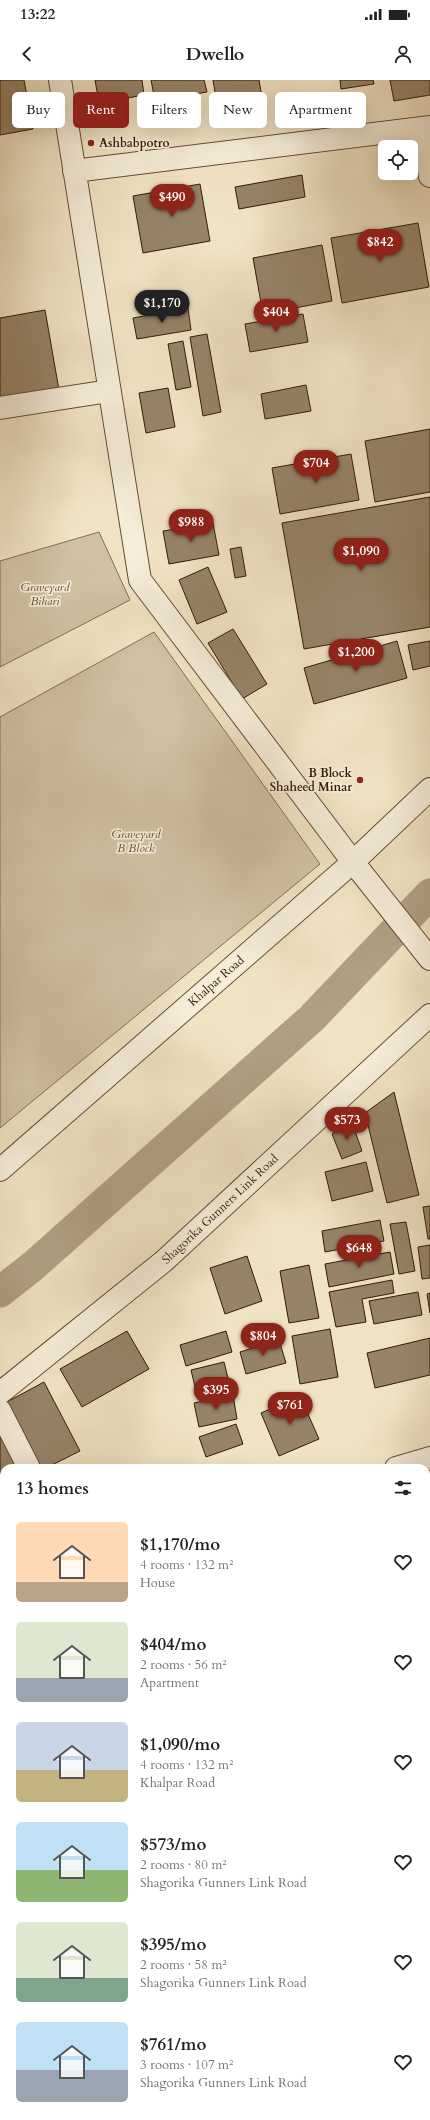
<!DOCTYPE html>
<meta charset="utf-8">
<style>
body{margin:0;font-family:Cardo,serif;background:#f2f2f2;color:#202124;height:100vh;display:flex;flex-direction:column;font-size:15px;white-space:nowrap}
*{box-sizing:border-box;margin:0}
p{font-size:13px;color:#757577}
.icon{flex:none;width:22px;height:22px;fill:none;stroke:currentColor;stroke-width:2;stroke-linecap:round;stroke-linejoin:round}
.map{position:relative;flex:1;overflow:hidden}
.drawer{position:absolute;left:0px;top:1384px;width:430px;height:656px;display:flex;flex-direction:column;background:#fff;border-radius:12px 12px 0 0;box-shadow:0 4px 16px #0002}
.drawer>*{flex:none}
.guide{position:absolute;left:12px;top:12px;width:406px;height:36px;display:flex;gap:8px}
.tools{position:absolute;left:378px;top:60px;display:grid;gap:8px}
.tools a{display:grid;place-items:center;width:40px;height:40px;border-radius:6px;background:#fff;box-shadow:0 4px 16px #0002;font-size:20px}
.price{position:absolute;translate:-50% -34px;padding:0 9px;border-radius:14px;background:#8f2418;color:#fff;font-size:13px;line-height:26px;filter:drop-shadow(0 1px 2px #0008)}
.price::after{content:'';position:absolute;left:50%;top:24px;width:12px;height:9px;margin-left:-6px;background:inherit;clip-path:polygon(0 0,100% 0,50% 100%)}
.price.selected{background:#222;color:#fff}
ul{padding:0;list-style:none}
li{display:flex;align-items:center;gap:12px;height:100px;padding:0 16px}
li span{display:grid;place-items:center;flex:none;width:112px;height:80px;border-radius:6px;color:#555}
li>.icon{margin-inline-start:auto}
span .icon{width:48px;height:48px;fill:#fffc;stroke-width:1}
li b{font-size:17px}
h2{display:flex;justify-content:space-between;align-items:center;height:48px;padding:0 16px;font-size:17px}
.tag{padding:0 14px;border-radius:6px;background:#fff;box-shadow:0 4px 16px #0002;font-size:14px;line-height:36px}
.tag.selected{background:#8f2418;color:#fff}
.status{display:flex;justify-content:space-between;align-items:center;height:28px;padding:0 20px;background:#fff;direction:ltr}
.status svg{height:11px;fill:currentColor}
header{display:flex;justify-content:space-between;align-items:center;height:52px;padding:0 16px;background:#fff;font-size:18px;font-weight:700}
.map>svg:first-child{display:block}
.green{fill:#d0c1a4;stroke:#826e54}
.lines{fill:none;stroke-linecap:round;stroke-linejoin:round}
.canal{stroke:#b09f83;stroke-width:31}
.building{fill:#968368;stroke:#351b05}
.street-casing{stroke:#644d35;stroke-width:24}
.street{stroke:#f5edd9;stroke-width:22}
.poi-dot{fill:#8f2418;stroke:#f5edd9;stroke-width:1.5}
.labels{text-anchor:middle;dominant-baseline:central;stroke-width:3.5;stroke-linejoin:round;paint-order:stroke}
.poi-label{font-size:12px;font-weight:bold;fill:#351b05;stroke:#f5edd9;text-anchor:start}
.park-label{font-size:12px;font-style:italic;fill:#644d35;stroke:#f5edd9}
.street-label{font-size:12px;fill:#351b05;stroke:#f5edd9}
</style>
<div class="status"><b>13:22</b><svg viewBox="0 0 49 12"><path d="M0 12V9h3v3zM5 12V6h3v6zM10 12V3h3v9zM15 12V0h3v12zM26 1h20v11H26zM47 4h2v5h-2z"/></svg></div>
<header><svg class="icon" aria-label="back" viewBox="0 0 24 24"><path d="M15 5l-7 7 7 7"/></svg>Dwello<svg class="icon" aria-label="person" viewBox="0 0 24 24"><circle cx="12" cy="8" r="4"/><path d="M4 21q1-7 8-7t8 7"/></svg></header>
<div class="map">
<svg width="430" height="2040" viewBox="0 0 430 2040">
<rect width="100%" height="100%" fill="#f0e3c4"/>
<filter id="stains"><feTurbulence type="fractalNoise" baseFrequency=".005" numOctaves="4"/><feColorMatrix values="0 0 0 0 .2 0 0 0 0 .09 0 0 0 0 .02 0 0 0 .5 -.17"/></filter>
<radialGradient id="worn" r=".72"><stop offset=".6" stop-color="#630" stop-opacity="0"/><stop offset="1" stop-color="#630" stop-opacity=".3"/></radialGradient>
<!-- green -->
<path class="green" d="M99,452L130,520L0,587V481Z
M154,552L320,784L0,1048V637Z"/>
<g class="lines">
<!-- canal -->
<path class="canal" d="M0,1212L33,1186L312,938L430,814"/>
</g>
<!-- building -->
<path class="building" d="M0,0H24L33,49L0,55Z
M95,0H142L144,15L99,23Z
M151,0H204L207,12L155,21Z
M213,0H259L264,28L219,36Z
M340,0H373L374,4L341,9Z
M390,0H430V15L394,21Z
M302,95L305,117L239,129L235,107Z
M200,104L210,161L143,173L133,116Z
M418,143L429,207L342,223L331,158Z
M322,165L332,221L263,234L253,178Z
M188,228L191,250L137,259L133,238Z
M45,230L59,310L0,320V238Z
M303,234L308,262L250,272L245,244Z
M207,254L221,332L203,336L190,257Z
M183,261L191,307L176,310L168,264Z
M306,305L311,331L265,339L261,314Z
M168,308L175,347L146,353L139,313Z
M430,349V412L375,422L365,361Z
M351,374L359,420L280,434L272,388Z
M430,417V547L304,569L282,443Z
M213,443L219,475L169,484L163,451Z
M241,467L246,496L235,498L230,469Z
M208,487L227,532L197,544L179,500Z
M233,549L267,604L242,619L208,563Z
M397,561L407,598L314,624L304,588Z
M430,561V586L413,590L408,565Z
M394,1012L419,1115L387,1123L365,1033Z
M351,1040L362,1071L342,1079L332,1054Z
M366,1082L373,1111L332,1121L325,1092Z
M430,1126V1159H428L423,1127Z
M380,1140L384,1161L325,1172L322,1151Z
M406,1142L415,1191L399,1194L390,1144Z
M430,1165V1198L422,1199L418,1167Z
M390,1172L394,1194L329,1207L325,1184Z
M247,1176L262,1221L225,1234L210,1188Z
M309,1185L319,1238L289,1243L280,1191Z
M392,1200L394,1213L362,1219L366,1242L336,1247L329,1212Z
M418,1212L422,1235L374,1244L369,1221Z
M430,1213V1233L427,1214Z
M330,1249L338,1297L300,1304L292,1256Z
M127,1251L149,1289L82,1327L60,1289Z
M226,1251L232,1272L186,1286L180,1265Z
M430,1258V1295L375,1308L367,1273Z
M279,1260L286,1283L246,1294L240,1272Z
M224,1282L229,1302L196,1311L191,1290Z
M44,1302L80,1371L46,1388H39L5,1323Z
M233,1315L237,1339L199,1347L194,1323Z
M300,1316L319,1359L279,1376L261,1333Z
M236,1344L243,1364L206,1377L199,1357Z
M0,1345L23,1388H4V1423L0,1425Z
M4,1500V1538L0,1540V1502Z
M430,1622V1656L427,1657L426,1623Z
M426,1722L430,1731V1760L426,1762Z"/>
<g class="lines">
<defs>
<path id="street" d="M60,0L140,500L353,782L430,879
M422,48L430,96
M74,91L430,47
M0,328L109,311
M0,1090L353,782L430,709
M0,1313L164,1181L430,935
M0,1331L29,1388
M396,1388L430,1378
M0,1550L4,1548
M426,1695L430,1693"/>
</defs>
<!-- street casing -->
<use href="#street" class="street-casing"/>
<!-- street -->
<use href="#street" class="street"/>
</g>
<!-- markers -->
<g class="poi-dot">
<circle cx="91" cy="63" r="4"/>
<circle cx="360" cy="700" r="4"/>
</g>
<g class="labels">
<!-- poi labels -->
<g class="poi-label">
<text x="99" y="63">Ashbabpotro</text>
<text x="352" y="693" text-anchor="end">B Block<tspan x="352" dy="14">Shaheed Minar</tspan></text>
</g>
<!-- park labels -->
<g class="park-label">
<text x="45" y="507">Graveyard<tspan x="45" dy="14">Bihari</tspan></text>
<text x="136" y="754">Graveyard<tspan x="136" dy="14">B Block</tspan></text>
</g>
<!-- street labels -->
<g class="street-label">
<text transform="translate(216 901) rotate(-41)">Khalpar Road</text>
<text transform="translate(220 1129) rotate(-43)">Shagorika Gunners Link Road</text>
</g>
</g>
<rect width="100%" height="100%" filter="url(#stains)"/>
<rect width="100%" height="100%" fill="url(#worn)"/>
</svg>
<div class="tools">
<a><svg class="icon" aria-label="locate" viewBox="0 0 24 24"><circle cx="12" cy="12" r="6"/><path d="M12 2v4M12 18v4M2 12h4M18 12h4"/></svg></a>
</div>
<b class="price" style="left:172px;top:138px">$490</b>
<b class="price" style="left:380px;top:183px">$842</b>
<b class="price selected" style="left:162px;top:244px">$1,170</b>
<b class="price" style="left:276px;top:253px">$404</b>
<b class="price" style="left:316px;top:404px">$704</b>
<b class="price" style="left:191px;top:463px">$988</b>
<b class="price" style="left:361px;top:492px">$1,090</b>
<b class="price" style="left:356px;top:593px">$1,200</b>
<b class="price" style="left:347px;top:1061px">$573</b>
<b class="price" style="left:359px;top:1189px">$648</b>
<b class="price" style="left:263px;top:1277px">$804</b>
<b class="price" style="left:216px;top:1331px">$395</b>
<b class="price" style="left:290px;top:1346px">$761</b>
<div class="guide">
<a class="tag">Buy</a>
<a class="tag selected">Rent</a>
<a class="tag">Filters</a>
<a class="tag">New</a>
<a class="tag">Apartment</a>
</div>
<section class="drawer">
<h2>13 homes<svg class="icon" aria-label="filters" viewBox="0 0 24 24"><path d="M4 7h16M4 17h16"/><circle cx="9" cy="7" r="2"/><circle cx="15" cy="17" r="2"/></svg></h2>
<ul>
<li><span style="background:linear-gradient(#ffd9b3 75%,#b9a48a 0)"><svg class="icon" aria-label="home" viewBox="0 0 24 24"><path d="M3 11l9-7 9 7M6 9v11h12V9"/></svg></span><div><b>$1,170/mo</b><p>4 rooms · 132 m²</p><p>House</p></div><svg class="icon" aria-label="heart" viewBox="0 0 24 24"><path d="M12 20l-8-8c-3-5 5-10 8-4 3-6 11-1 8 4z"/></svg></li>
<li><span style="background:linear-gradient(#dfe7d0 70%,#9aa5b1 0)"><svg class="icon" aria-label="home" viewBox="0 0 24 24"><path d="M3 11l9-7 9 7M6 9v11h12V9"/></svg></span><div><b>$404/mo</b><p>2 rooms · 56 m²</p><p>Apartment</p></div><svg class="icon" aria-label="heart" viewBox="0 0 24 24"><path d="M12 20l-8-8c-3-5 5-10 8-4 3-6 11-1 8 4z"/></svg></li>
<li><span style="background:linear-gradient(#c9d6e8 60%,#c2b280 0)"><svg class="icon" aria-label="home" viewBox="0 0 24 24"><path d="M3 11l9-7 9 7M6 9v11h12V9"/></svg></span><div><b>$1,090/mo</b><p>4 rooms · 132 m²</p><p>Khalpar Road</p></div><svg class="icon" aria-label="heart" viewBox="0 0 24 24"><path d="M12 20l-8-8c-3-5 5-10 8-4 3-6 11-1 8 4z"/></svg></li>
<li><span style="background:linear-gradient(#bfe0f5 60%,#8fb573 0)"><svg class="icon" aria-label="home" viewBox="0 0 24 24"><path d="M3 11l9-7 9 7M6 9v11h12V9"/></svg></span><div><b>$573/mo</b><p>2 rooms · 80 m²</p><p>Shagorika Gunners Link Road</p></div><svg class="icon" aria-label="heart" viewBox="0 0 24 24"><path d="M12 20l-8-8c-3-5 5-10 8-4 3-6 11-1 8 4z"/></svg></li>
<li><span style="background:linear-gradient(#dfe7d0 70%,#7fa58c 0)"><svg class="icon" aria-label="home" viewBox="0 0 24 24"><path d="M3 11l9-7 9 7M6 9v11h12V9"/></svg></span><div><b>$395/mo</b><p>2 rooms · 58 m²</p><p>Shagorika Gunners Link Road</p></div><svg class="icon" aria-label="heart" viewBox="0 0 24 24"><path d="M12 20l-8-8c-3-5 5-10 8-4 3-6 11-1 8 4z"/></svg></li>
<li><span style="background:linear-gradient(#bfe0f5 60%,#9aa5b1 0)"><svg class="icon" aria-label="home" viewBox="0 0 24 24"><path d="M3 11l9-7 9 7M6 9v11h12V9"/></svg></span><div><b>$761/mo</b><p>3 rooms · 107 m²</p><p>Shagorika Gunners Link Road</p></div><svg class="icon" aria-label="heart" viewBox="0 0 24 24"><path d="M12 20l-8-8c-3-5 5-10 8-4 3-6 11-1 8 4z"/></svg></li>
</ul>
</section>
</div>
